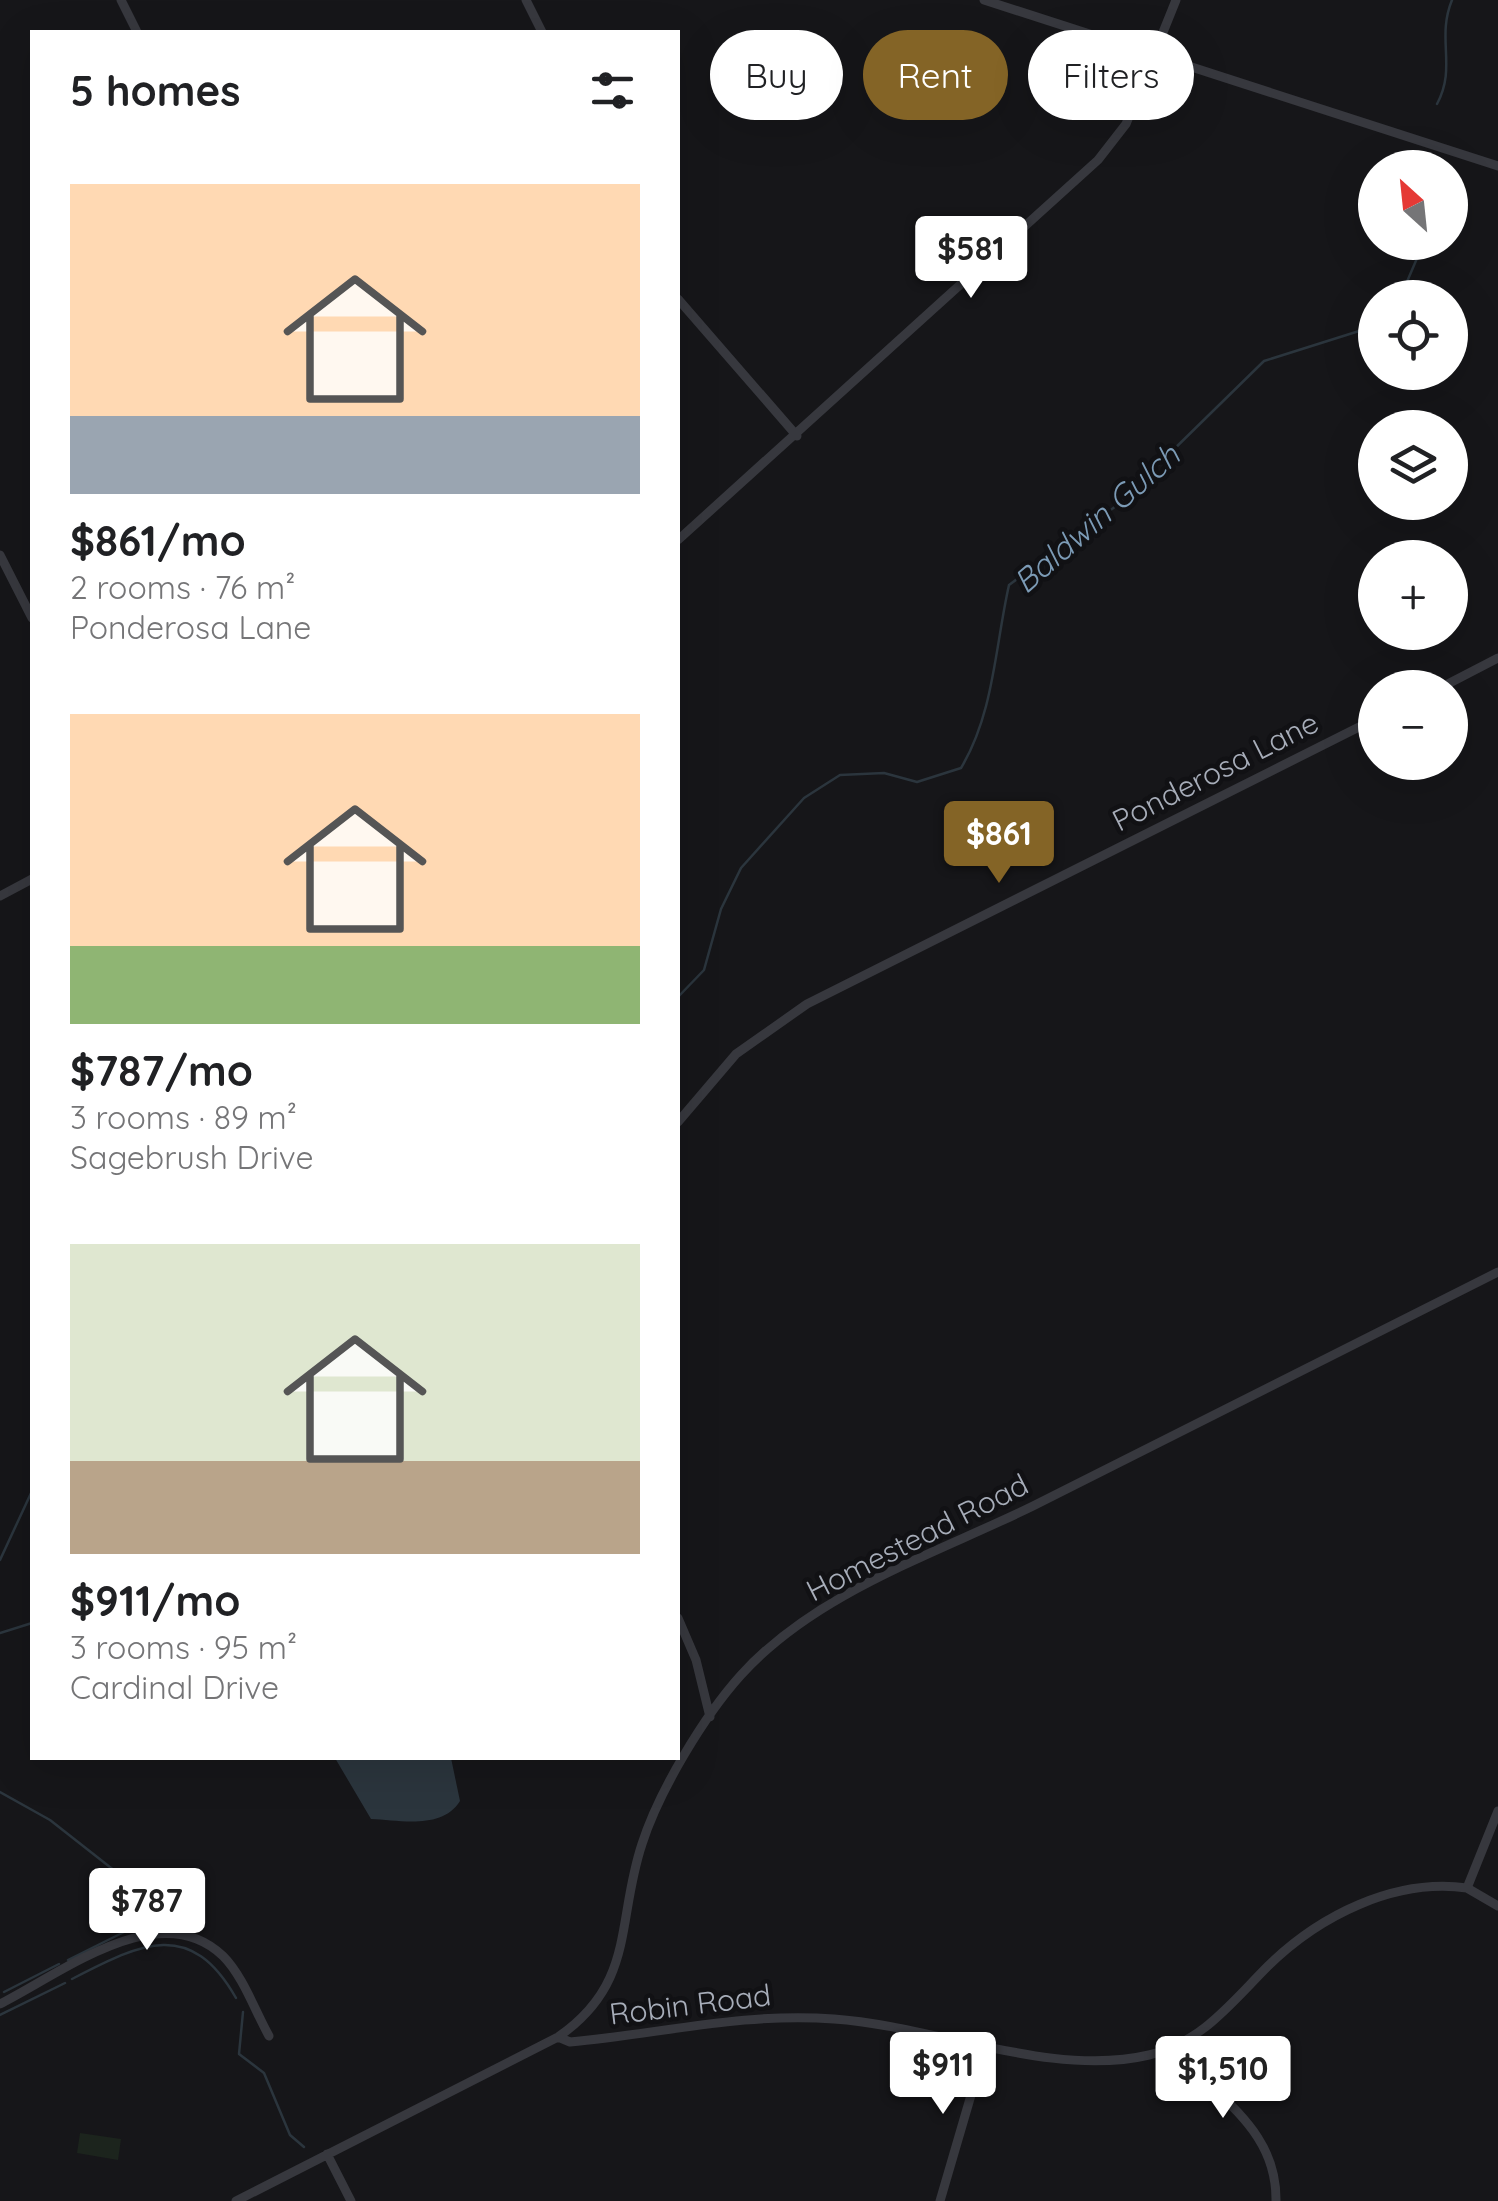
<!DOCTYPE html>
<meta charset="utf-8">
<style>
body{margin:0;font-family:Quicksand,sans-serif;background:#f2f2f2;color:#202124;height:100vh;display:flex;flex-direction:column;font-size:38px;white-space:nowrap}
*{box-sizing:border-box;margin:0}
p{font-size:32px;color:#757577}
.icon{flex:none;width:55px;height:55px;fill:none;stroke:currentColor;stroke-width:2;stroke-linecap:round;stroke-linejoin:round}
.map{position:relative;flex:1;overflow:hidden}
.panel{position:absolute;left:30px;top:30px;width:650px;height:1730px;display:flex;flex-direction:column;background:#fff;border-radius:0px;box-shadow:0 10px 40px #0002}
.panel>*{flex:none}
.hud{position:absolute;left:710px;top:30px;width:638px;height:90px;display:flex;gap:20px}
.needle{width:65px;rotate:333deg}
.fabs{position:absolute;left:1358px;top:150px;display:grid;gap:20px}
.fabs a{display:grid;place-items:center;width:110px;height:110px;border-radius:50%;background:#fff;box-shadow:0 10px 40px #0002;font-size:50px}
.price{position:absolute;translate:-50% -85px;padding:0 22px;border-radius:10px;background:#fff;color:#222;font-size:32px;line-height:65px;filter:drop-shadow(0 2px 5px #0008)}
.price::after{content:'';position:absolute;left:50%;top:60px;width:30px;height:22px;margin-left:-15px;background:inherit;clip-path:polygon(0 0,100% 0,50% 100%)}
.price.selected{background:#846426;color:#fff}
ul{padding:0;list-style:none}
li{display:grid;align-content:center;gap:20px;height:530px;padding:0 40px}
li span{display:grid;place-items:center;height:310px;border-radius:0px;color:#555}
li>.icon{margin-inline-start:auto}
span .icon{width:180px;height:180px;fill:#fffc;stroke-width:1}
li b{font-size:42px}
h2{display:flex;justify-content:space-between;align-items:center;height:120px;padding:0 40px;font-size:42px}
.pill{padding:0 35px;border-radius:45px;background:#fff;box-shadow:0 10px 40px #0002;font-size:35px;line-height:90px}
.pill.selected{background:#846426;color:#fff}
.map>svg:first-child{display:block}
.green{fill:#1c241d}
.water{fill:#2b353d}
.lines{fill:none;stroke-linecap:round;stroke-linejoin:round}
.stream{stroke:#2b353d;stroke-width:2.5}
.minor{stroke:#37383e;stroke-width:9}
.labels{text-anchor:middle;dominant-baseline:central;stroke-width:9;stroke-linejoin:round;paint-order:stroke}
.street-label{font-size:30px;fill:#a7adb9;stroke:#111114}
.water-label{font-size:32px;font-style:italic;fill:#7c9bb6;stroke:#111114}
</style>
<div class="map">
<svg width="1498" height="2201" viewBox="0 0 1498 2201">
<rect width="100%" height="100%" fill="#161619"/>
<!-- green -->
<path class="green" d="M80,2133L121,2139L118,2160L77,2153Z"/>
<!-- water -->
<path class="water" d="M335,1758H451L460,1801C442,1830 400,1820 371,1819Z"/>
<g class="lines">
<!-- stream -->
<path class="stream" d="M1437,104C1457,67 1436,39 1452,0
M1448,168V167
M1400,298L1424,242
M678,997L704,970L721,909L741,868L804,798L840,775L884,773L917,782L961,768C994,713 995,647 1009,585L1116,506L1264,361L1375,326
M0,1560L32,1491
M0,1633L32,1623
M0,1792L50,1820L171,1915
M68,1960L166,1911
M72,1979C140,1944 190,1917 236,1998
M4,1992L59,1964
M243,2012L239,2054L264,2073L290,2135L304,2147
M0,2015L65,1983"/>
<!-- minor -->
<path class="minor" d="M121,0L137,32
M526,0L542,32
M984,0L1498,166
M678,299L797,436
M678,540L1098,160L1126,124L1176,0
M0,555L32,618
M1440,688L1498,658
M0,896L32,879
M678,1122L736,1054L807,1004L1375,719
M678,1618L696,1660L710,1717
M1467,1888L1498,1906
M0,2004C62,1973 160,1895 223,1956C243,1976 255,2011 269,2036
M558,2037L570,2042C659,2034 743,2012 834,2019C934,2026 1052,2078 1149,2055C1201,2043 1231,2003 1268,1966C1319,1916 1394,1878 1467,1888L1498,1811
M1176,2047C1215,2099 1277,2127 1276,2201
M327,2154L351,2201
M236,2201L558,2037C636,1983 616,1922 642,1844C659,1791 704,1716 741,1675C816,1592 935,1554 1033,1506C1188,1429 1342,1349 1498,1272
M940,2201L986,2044"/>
</g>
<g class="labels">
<!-- street labels -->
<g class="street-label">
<text transform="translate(1215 771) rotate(-27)">Ponderosa Lane</text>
<text transform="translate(917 1537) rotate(-27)">Homestead Road</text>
<text transform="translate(690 2004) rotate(-7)">Robin Road</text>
</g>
<!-- water labels -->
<g class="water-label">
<text transform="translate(1096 518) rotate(-41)">Baldwin Gulch</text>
</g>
</g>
</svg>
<div class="fabs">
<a><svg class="needle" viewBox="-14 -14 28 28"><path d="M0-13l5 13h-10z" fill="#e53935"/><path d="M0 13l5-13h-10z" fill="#757577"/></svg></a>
<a><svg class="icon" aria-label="locate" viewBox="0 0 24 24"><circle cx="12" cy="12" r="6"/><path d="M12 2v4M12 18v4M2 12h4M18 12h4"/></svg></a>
<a><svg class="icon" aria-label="layers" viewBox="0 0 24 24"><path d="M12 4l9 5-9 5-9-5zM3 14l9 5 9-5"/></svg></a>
<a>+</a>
<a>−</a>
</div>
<b class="price" style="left:971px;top:301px">$581</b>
<b class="price selected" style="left:999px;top:886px">$861</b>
<b class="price" style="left:147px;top:1953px">$787</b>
<b class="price" style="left:943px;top:2117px">$911</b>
<b class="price" style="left:1223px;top:2121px">$1,510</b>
<div class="hud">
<a class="pill">Buy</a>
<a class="pill selected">Rent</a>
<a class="pill">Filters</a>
</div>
<section class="panel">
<h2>5 homes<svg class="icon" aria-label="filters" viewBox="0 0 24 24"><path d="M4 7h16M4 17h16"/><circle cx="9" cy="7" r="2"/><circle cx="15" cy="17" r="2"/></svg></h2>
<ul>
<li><span style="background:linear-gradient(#ffd9b3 75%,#9aa5b1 0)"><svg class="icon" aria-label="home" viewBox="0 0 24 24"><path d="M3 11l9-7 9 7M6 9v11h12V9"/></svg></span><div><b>$861/mo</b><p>2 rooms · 76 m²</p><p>Ponderosa Lane</p></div></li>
<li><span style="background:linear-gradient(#ffd9b3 75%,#8fb573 0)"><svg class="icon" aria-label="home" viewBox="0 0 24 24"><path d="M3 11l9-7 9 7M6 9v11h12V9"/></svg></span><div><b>$787/mo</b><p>3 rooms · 89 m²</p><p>Sagebrush Drive</p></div></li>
<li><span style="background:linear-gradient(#dfe7d0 70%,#b9a48a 0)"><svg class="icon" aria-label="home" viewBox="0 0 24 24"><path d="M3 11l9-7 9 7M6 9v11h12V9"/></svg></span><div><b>$911/mo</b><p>3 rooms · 95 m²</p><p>Cardinal Drive</p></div></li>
</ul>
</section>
</div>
